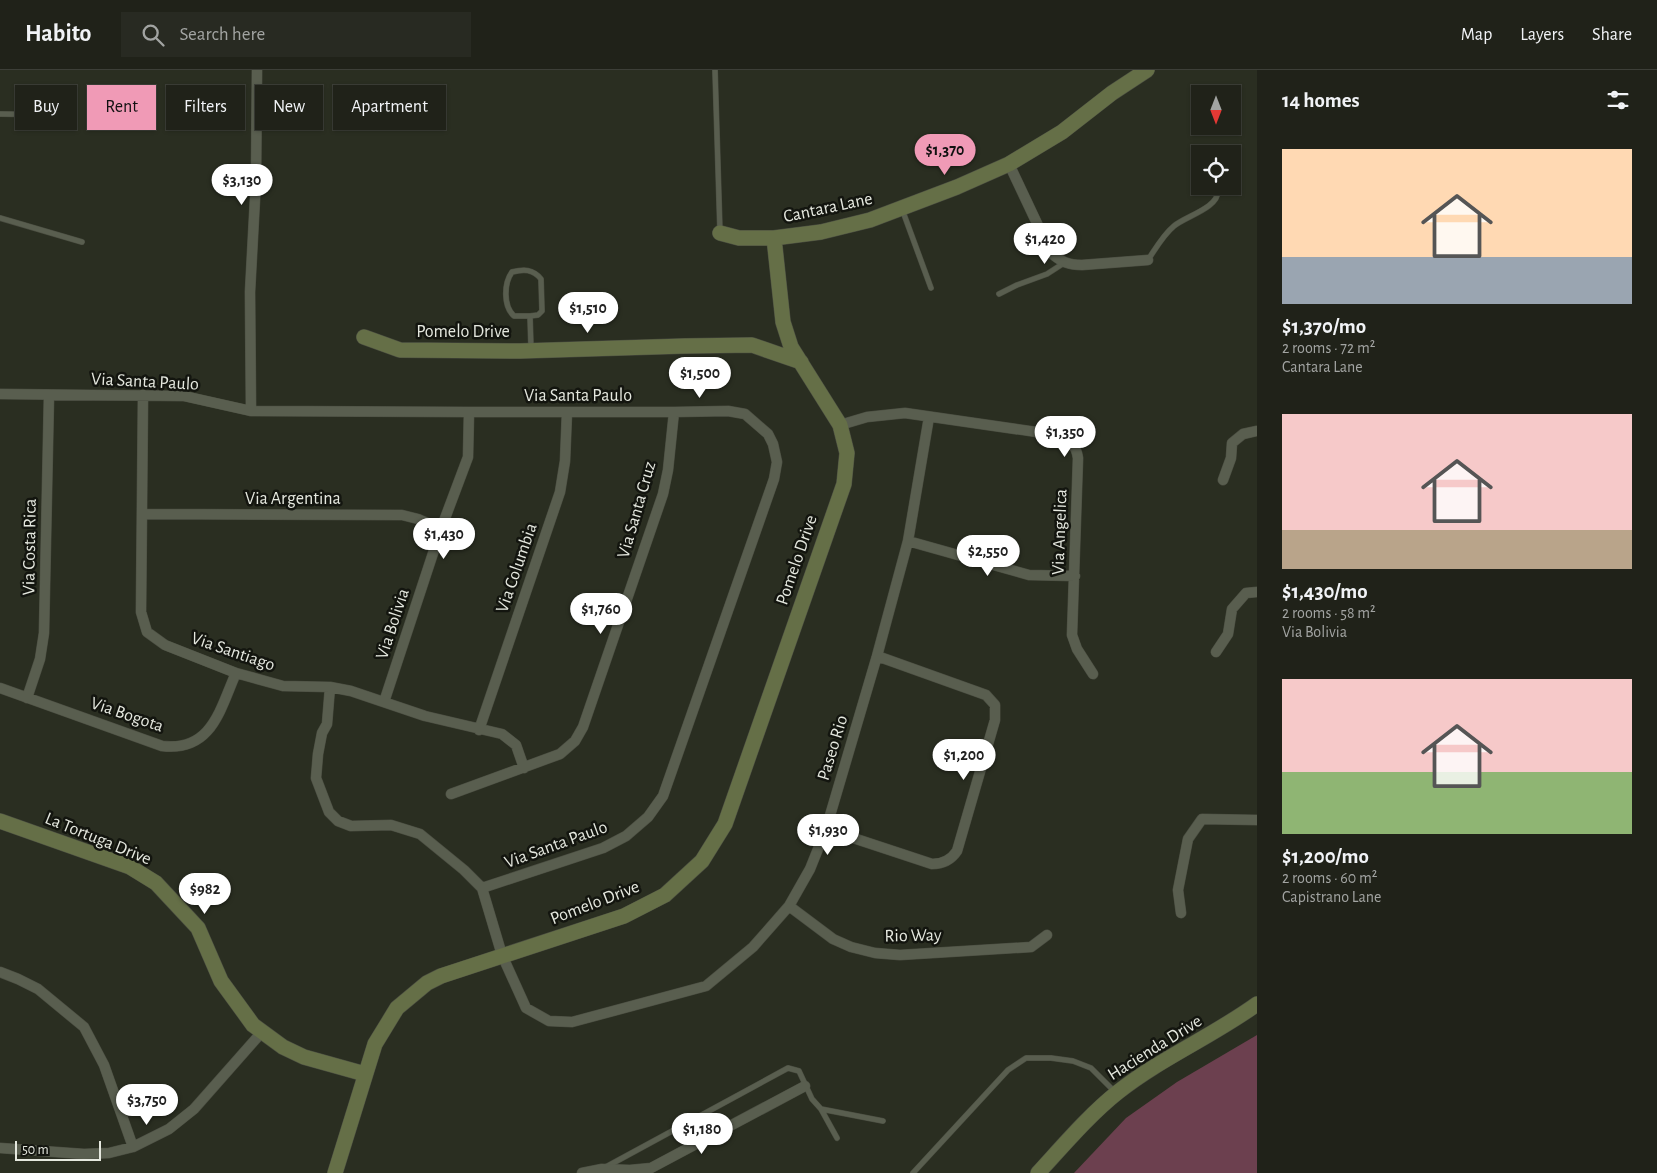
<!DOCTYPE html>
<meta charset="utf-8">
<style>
body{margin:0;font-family:"Alegreya Sans",sans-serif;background:#282a22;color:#f1f3f6;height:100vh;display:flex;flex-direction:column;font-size:19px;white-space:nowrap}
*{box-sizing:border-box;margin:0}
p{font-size:16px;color:#a2a4a2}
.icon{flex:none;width:28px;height:28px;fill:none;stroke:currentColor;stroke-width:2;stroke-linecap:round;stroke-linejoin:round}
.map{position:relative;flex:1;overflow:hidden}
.panel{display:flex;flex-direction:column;background:#202219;width:400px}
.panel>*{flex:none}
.banner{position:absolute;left:15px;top:15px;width:475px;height:45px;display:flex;gap:10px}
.needle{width:32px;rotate:180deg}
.buttons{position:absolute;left:1191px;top:15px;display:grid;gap:10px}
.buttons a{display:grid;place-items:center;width:50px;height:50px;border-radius:0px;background:#202219;box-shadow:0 1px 4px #0004,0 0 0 1px #3d3f38;font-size:25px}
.scale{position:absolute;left:15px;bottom:12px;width:86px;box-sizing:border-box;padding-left:5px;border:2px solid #e5e8df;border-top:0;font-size:14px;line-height:18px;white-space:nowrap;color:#e5e8df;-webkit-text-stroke:4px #13150f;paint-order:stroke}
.price{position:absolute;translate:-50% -42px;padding:0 11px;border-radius:18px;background:#fff;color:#222;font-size:16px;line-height:32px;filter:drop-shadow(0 1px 2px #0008)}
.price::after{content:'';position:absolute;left:50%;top:30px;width:15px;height:11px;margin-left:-8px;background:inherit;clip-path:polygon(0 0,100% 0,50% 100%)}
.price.selected{background:#f09ab6;color:#111}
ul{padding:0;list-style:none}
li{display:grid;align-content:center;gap:10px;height:265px;padding:0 25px}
li span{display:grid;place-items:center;height:155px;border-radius:0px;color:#555}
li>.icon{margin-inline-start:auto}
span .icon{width:90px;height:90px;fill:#fffc;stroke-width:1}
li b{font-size:21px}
h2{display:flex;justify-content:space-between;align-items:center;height:60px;padding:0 25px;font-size:21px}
.pill{padding:0 18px;border-radius:0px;background:#202219;box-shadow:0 1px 4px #0004,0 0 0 1px #3d3f38;font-size:18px;line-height:45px}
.pill.selected{background:#f09ab6;color:#111}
header{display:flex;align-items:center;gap:30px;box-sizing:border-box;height:70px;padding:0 25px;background:#202219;border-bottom:1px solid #3d3f38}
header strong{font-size:24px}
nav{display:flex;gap:28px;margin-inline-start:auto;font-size:18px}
.search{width:350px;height:45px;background:#282a22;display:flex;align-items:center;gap:12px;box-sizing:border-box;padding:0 18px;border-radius:0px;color:#a2a4a2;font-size:19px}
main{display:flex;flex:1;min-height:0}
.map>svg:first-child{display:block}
.green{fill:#6c404f}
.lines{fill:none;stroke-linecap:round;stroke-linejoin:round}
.lane-casing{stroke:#4a4d41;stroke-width:6}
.street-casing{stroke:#4a4d41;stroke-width:11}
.secondary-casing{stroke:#4a4d41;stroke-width:16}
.lane{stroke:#595e4f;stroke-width:5}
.street{stroke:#595e4f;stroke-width:10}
.secondary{stroke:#656f47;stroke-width:15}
.labels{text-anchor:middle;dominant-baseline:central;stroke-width:5;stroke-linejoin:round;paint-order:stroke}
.street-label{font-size:18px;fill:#e5e8df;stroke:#13150f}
</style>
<header>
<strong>Habito</strong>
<div class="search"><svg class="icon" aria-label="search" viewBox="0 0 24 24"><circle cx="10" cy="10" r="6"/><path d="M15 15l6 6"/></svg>Search here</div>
<nav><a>Map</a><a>Layers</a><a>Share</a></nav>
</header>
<main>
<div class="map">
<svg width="1257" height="1103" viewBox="0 0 1257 1103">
<rect width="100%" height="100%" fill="#2a2e21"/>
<!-- green -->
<path class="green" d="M1257,965V1103H1074L1126,1048L1177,1012Z"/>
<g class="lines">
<defs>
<path id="lane" d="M715,0L720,162
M0,44L67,45
M902,139L931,218
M0,148L82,172
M1148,190C1156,178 1163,165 1174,156C1186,146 1218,138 1218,121
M999,224L1017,215L1047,204L1064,193
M530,246L538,245L542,241L541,209C533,199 524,199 512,202C504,213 503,236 514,246H530L531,278
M821,1039L883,1051
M604,1098L788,998L799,1001L812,1029L821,1039L837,1068
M913,1103L1008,1000L1026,988H1051L1073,991L1091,998L1116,1023"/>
<path id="street" d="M1009,94L1051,183C1061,192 1069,195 1082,195L1148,190
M0,324L184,326L251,341L469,342H674L728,341L745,344L768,364L773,374L777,392L774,409L663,726L648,747L626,766L603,778L482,818
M143,325L141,542L147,562L165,575L236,603L283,616L330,617L351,621L425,646L502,664L516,675L524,698
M251,341L250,222L256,110L257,0
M840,355L867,347L905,343L1057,365C1069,370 1076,374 1078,388L1072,565L1077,579L1093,604
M1223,410L1231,388L1232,373L1243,364L1257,361
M143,444L402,445L418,449L441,459
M908,471L1029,505L1075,506
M1216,582L1228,564L1232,539L1246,523L1257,522
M330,617L327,654L322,663L318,684L316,708L329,742L338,751L351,756L391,755L420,764L464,800L482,818L502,885L526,938L549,951L572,952L706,916L753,877L789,836L810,799L826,759L877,586L908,471L929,347
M0,618L162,676C212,682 220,639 236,603
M27,628L40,589L44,563L49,325
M384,632L441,459L468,387L469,342
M479,660L560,422L565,391L567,342
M451,724L560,684L575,671L583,657L663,424L668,400L674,342
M826,759L932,794C943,794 951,790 957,781L995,650V635L986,625L877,586
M789,836L833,869L851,877L875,883L900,885L1031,877L1047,865
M1181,843L1178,820L1188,769L1202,749L1257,750
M0,902L18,909L38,919L84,957L104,995L133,1077
M0,1078L84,1084L109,1083L133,1077L169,1059L194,1039L262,962
M582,1103L602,1099L630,1100L651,1098L805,1016"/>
<path id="secondary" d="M720,163L739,168H774L821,162L870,150L957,117L1009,94L1062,62L1112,23L1147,0
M364,267L400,280L520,281L685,276L752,275L801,292
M0,751L130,797L156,813L198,858L221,911L253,955L283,977L304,987L365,1004
M335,1103L375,974L397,938L427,913L441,906L624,846L665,825L702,791L725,754L844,414L847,383L840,355L791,277L783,252L774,168
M1038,1103C1062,1077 1090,1044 1118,1022C1161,988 1213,966 1257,934"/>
</defs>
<!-- lane casing -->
<use href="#lane" class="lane-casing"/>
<!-- street casing -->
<use href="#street" class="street-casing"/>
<!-- secondary casing -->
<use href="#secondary" class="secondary-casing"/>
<!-- lane -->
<use href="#lane" class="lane"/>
<!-- street -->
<use href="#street" class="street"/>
<!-- secondary -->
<use href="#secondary" class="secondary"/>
</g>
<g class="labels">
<!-- street labels -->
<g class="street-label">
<text transform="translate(828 138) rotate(-12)">Cantara Lane</text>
<text x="463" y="262">Pomelo Drive</text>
<text transform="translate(145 312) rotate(3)">Via Santa Paulo</text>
<text x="578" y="326">Via Santa Paulo</text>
<text x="293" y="429">Via Argentina</text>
<text transform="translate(637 440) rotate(-74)">Via Santa Cruz</text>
<text transform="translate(1060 462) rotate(-88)">Via Angelica</text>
<text transform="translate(30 477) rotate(-89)">Via Costa Rica</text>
<text transform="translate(797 490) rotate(-71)">Pomelo Drive</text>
<text transform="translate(517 498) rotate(-71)">Via Columbia</text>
<text transform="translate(393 554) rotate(-72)">Via Bolivia</text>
<text transform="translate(233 582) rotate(19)">Via Santiago</text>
<text transform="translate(127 645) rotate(19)">Via Bogota</text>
<text transform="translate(833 678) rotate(-73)">Paseo Rio</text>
<text transform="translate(98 769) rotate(22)">La Tortuga Drive</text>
<text transform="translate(556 775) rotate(-20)">Via Santa Paulo</text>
<text transform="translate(595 833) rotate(-21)">Pomelo Drive</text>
<text transform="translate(913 866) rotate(-1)">Rio Way</text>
<text transform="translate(1155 978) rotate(-32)">Hacienda Drive</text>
</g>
</g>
</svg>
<div class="buttons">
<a><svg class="needle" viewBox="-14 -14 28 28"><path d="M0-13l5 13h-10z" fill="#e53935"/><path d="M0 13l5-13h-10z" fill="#a2a4a2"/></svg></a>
<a><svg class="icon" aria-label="locate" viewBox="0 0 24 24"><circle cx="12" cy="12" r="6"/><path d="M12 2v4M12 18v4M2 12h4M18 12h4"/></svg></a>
</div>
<div class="scale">50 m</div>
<b class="price selected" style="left:945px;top:106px">$1,370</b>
<b class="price" style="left:242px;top:136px">$3,130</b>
<b class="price" style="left:1045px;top:195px">$1,420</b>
<b class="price" style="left:588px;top:264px">$1,510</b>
<b class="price" style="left:700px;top:329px">$1,500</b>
<b class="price" style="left:1065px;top:388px">$1,350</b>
<b class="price" style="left:444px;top:490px">$1,430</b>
<b class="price" style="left:988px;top:507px">$2,550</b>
<b class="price" style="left:601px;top:565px">$1,760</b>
<b class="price" style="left:964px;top:711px">$1,200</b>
<b class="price" style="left:828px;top:786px">$1,930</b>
<b class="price" style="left:205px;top:845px">$982</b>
<b class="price" style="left:147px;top:1056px">$3,750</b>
<b class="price" style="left:702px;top:1085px">$1,180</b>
<div class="banner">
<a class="pill">Buy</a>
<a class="pill selected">Rent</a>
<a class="pill">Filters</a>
<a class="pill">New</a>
<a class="pill">Apartment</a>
</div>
</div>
<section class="panel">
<h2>14 homes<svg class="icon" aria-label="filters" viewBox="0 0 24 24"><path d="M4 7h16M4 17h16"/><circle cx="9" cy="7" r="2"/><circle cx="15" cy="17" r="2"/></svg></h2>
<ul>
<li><span style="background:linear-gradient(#ffd9b3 70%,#9aa5b1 0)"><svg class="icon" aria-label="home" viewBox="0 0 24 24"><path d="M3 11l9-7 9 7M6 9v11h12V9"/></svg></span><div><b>$1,370/mo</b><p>2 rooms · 72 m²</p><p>Cantara Lane</p></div></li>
<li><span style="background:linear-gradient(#f6c9c9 75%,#b9a48a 0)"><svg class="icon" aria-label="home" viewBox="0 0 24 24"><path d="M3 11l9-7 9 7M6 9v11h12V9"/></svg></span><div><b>$1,430/mo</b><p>2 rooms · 58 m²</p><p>Via Bolivia</p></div></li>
<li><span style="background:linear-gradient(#f6c9c9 60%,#8fb573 0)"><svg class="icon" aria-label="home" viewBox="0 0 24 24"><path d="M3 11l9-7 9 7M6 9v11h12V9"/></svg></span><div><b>$1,200/mo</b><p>2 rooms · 60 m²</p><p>Capistrano Lane</p></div></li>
</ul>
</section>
</main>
